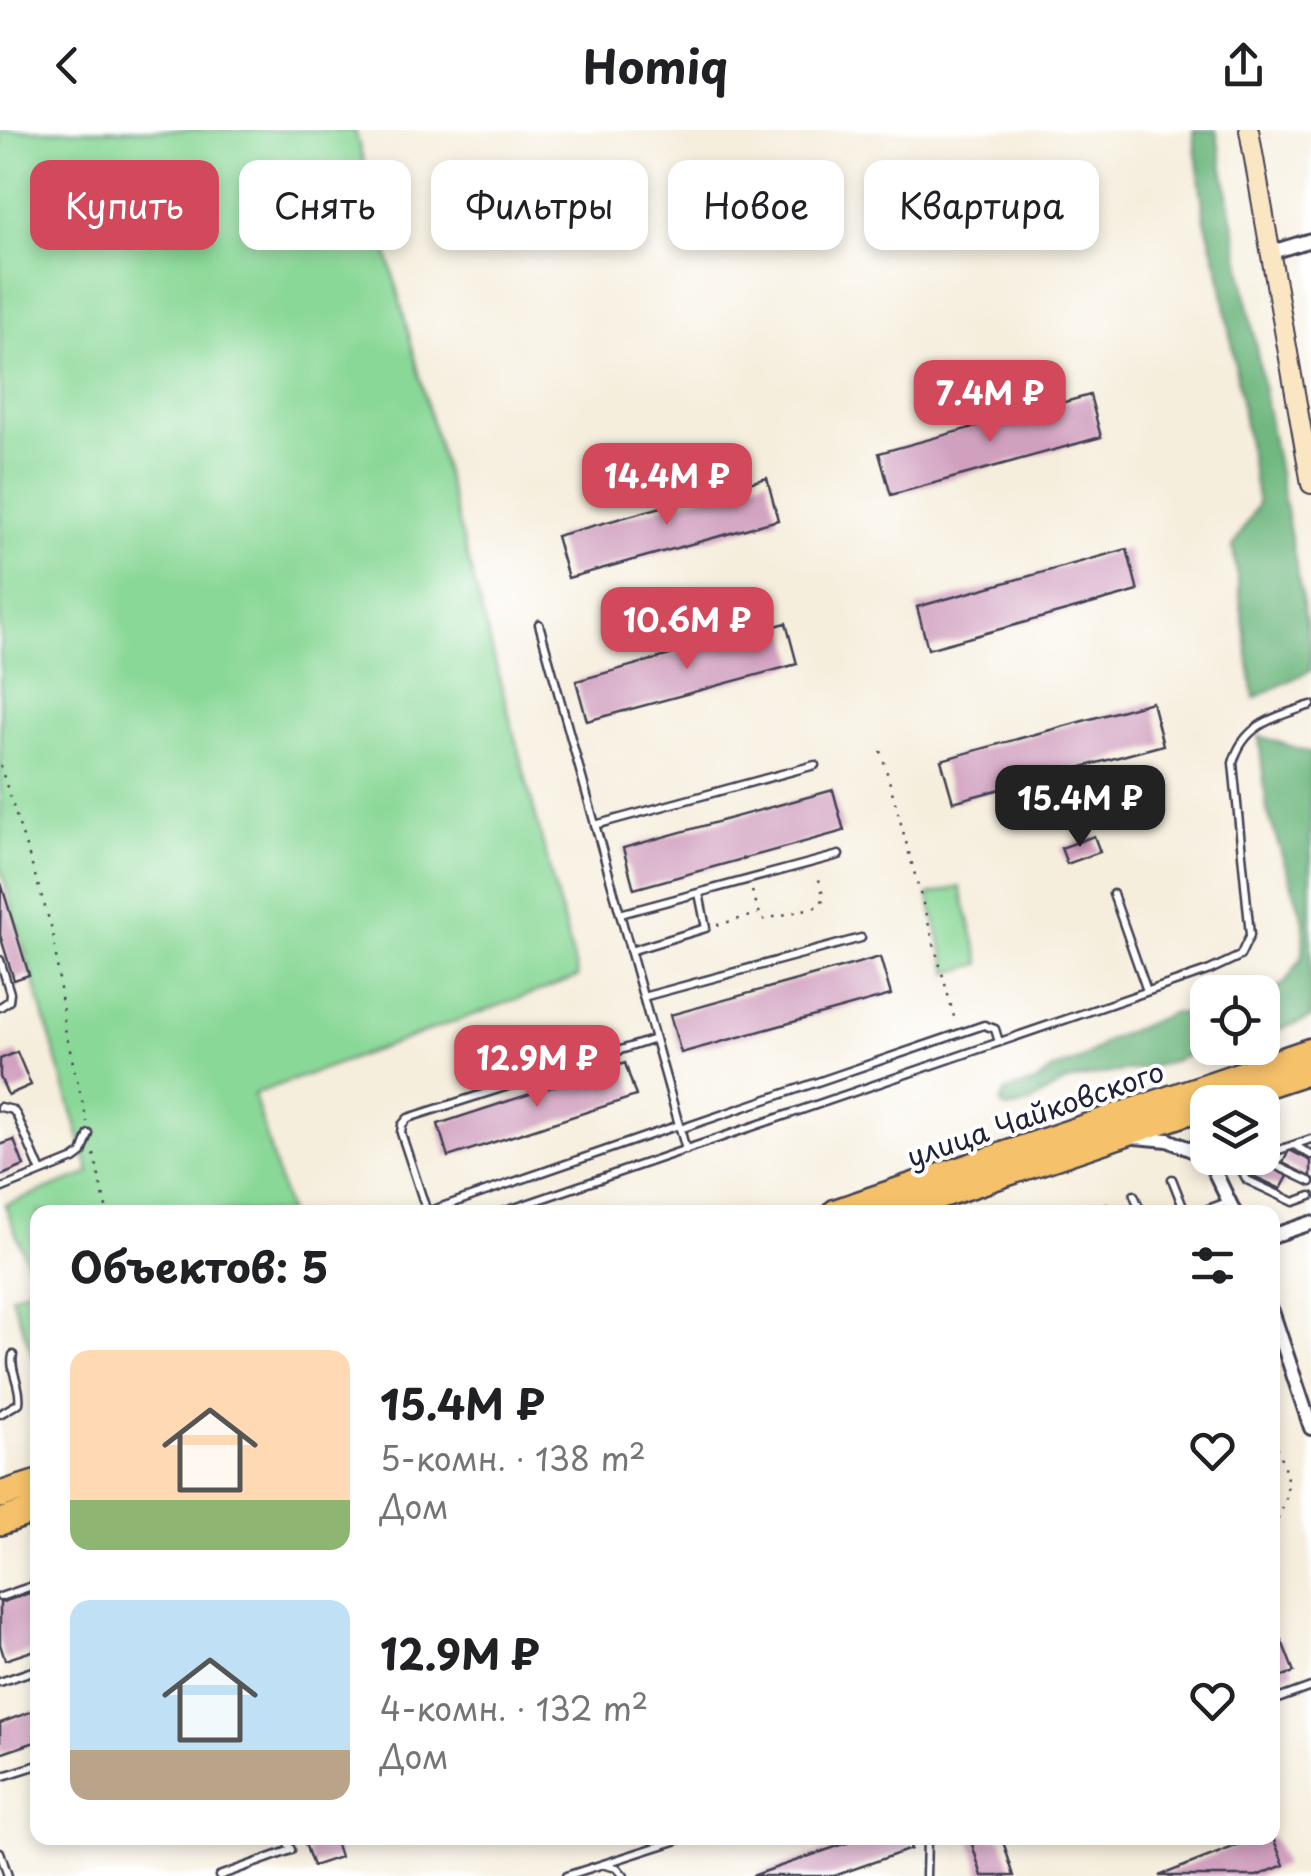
<!DOCTYPE html>
<html lang="ru">
<meta charset="utf-8">
<style>
body{margin:0;font-family:"Playpen Sans",sans-serif;background:#f6f6f6;color:#202124;height:100vh;display:flex;flex-direction:column;font-size:38px;white-space:nowrap}
*{box-sizing:border-box;margin:0}
p{font-size:32px;color:#757577}
.icon{flex:none;width:55px;height:55px;fill:none;stroke:currentColor;stroke-width:2;stroke-linecap:round;stroke-linejoin:round}
.map{position:relative;flex:1;overflow:hidden}
.details{position:absolute;left:30px;top:1075px;width:1250px;height:640px;display:flex;flex-direction:column;background:#fff;border-radius:20px;box-shadow:0 5px 15px #0003}
.details>*{flex:none}
.top-card{position:absolute;left:30px;top:30px;width:1252px;height:90px;display:flex;gap:20px}
.tools{position:absolute;left:1190px;top:845px;display:grid;gap:20px}
.tools a{display:grid;place-items:center;width:90px;height:90px;border-radius:20px;background:#fff;box-shadow:0 5px 15px #0003;font-size:50px}
.price{position:absolute;translate:-50% -85px;padding:0 22px;border-radius:20px;background:#d1495b;color:#fff;font-size:32px;line-height:65px;filter:drop-shadow(0 2px 5px #0008)}
.price::after{content:'';position:absolute;left:50%;top:60px;width:30px;height:22px;margin-left:-15px;background:inherit;clip-path:polygon(0 0,100% 0,50% 100%)}
.price.selected{background:#222;color:#fff}
ul{padding:0;list-style:none}
li{display:flex;align-items:center;gap:30px;height:250px;padding:0 40px}
li span{display:grid;place-items:center;flex:none;width:280px;height:200px;border-radius:20px;color:#555}
li>.icon{margin-inline-start:auto}
span .icon{width:120px;height:120px;fill:#fffc;stroke-width:1}
li b{font-size:42px}
h2{display:flex;justify-content:space-between;align-items:center;height:120px;padding:0 40px;font-size:42px}
.tag{padding:0 35px;border-radius:20px;background:#fff;box-shadow:0 5px 15px #0003;font-size:35px;line-height:90px}
.tag.selected{background:#d1495b;color:#fff}
header{display:flex;justify-content:space-between;align-items:center;height:130px;padding:0 40px;background:#fff;font-size:45px;font-weight:700}
.map>svg:first-child{display:block}
.green{fill:#8ad897;stroke:#567d69;stroke-width:2.5}
.forest{fill:#6fb880;stroke:#486d5e;stroke-width:2.5}
.building{fill:#d1a0bf}
.lines{fill:none;stroke-linecap:round;stroke-linejoin:round}
.lane-casing{stroke:#424153;stroke-width:11}
.street-casing{stroke:#424153;stroke-width:18}
.secondary-casing{stroke:#424153;stroke-width:22}
.highway-casing{stroke:#424153;stroke-width:30}
.path{stroke:#424153;stroke-width:2.5;stroke-dasharray:2.5 8;stroke-linecap:butt}
.lane{stroke:#fff;stroke-width:6}
.street{stroke:#fff;stroke-width:12}
.secondary{stroke:#fbe6c4;stroke-width:18}
.highway{stroke:#f5c16b;stroke-width:25}
.labels{text-anchor:middle;dominant-baseline:central;stroke-width:8;stroke-linejoin:round;paint-order:stroke}
.street-label{font-size:28px;fill:#22223b;stroke:#fff}
</style>
<header><svg class="icon" aria-label="back" viewBox="0 0 24 24"><path d="M15 5l-7 7 7 7"/></svg>Homiq<svg class="icon" aria-label="share" viewBox="0 0 24 24"><path d="M12 15V3M7 8l5-5 5 5M5 13v7h14v-7"/></svg></header>
<div class="map">
<svg width="1311" height="1746" viewBox="0 0 1311 1746">
<rect width="100%" height="100%" fill="#fff"/>
<filter id="ink" filterUnits="userSpaceOnUse"><feTurbulence type="fractalNoise" baseFrequency=".01" numOctaves="2"/><feDisplacementMap in="SourceGraphic" scale="20" xChannelSelector="R" yChannelSelector="G"/><feConvolveMatrix kernelMatrix="1 2 1 2 8 2 1 2 1" color-interpolation-filters="sRGB"/></filter>
<filter id="wash" filterUnits="userSpaceOnUse"><feTurbulence type="fractalNoise" baseFrequency=".0048" numOctaves="4" result="noise"/><feDisplacementMap in="SourceGraphic" scale="40" xChannelSelector="R" yChannelSelector="G"/><feGaussianBlur stdDeviation="2.25" result="paint"/><feColorMatrix in="noise" values="0 0 0 0 0 0 0 0 0 0 0 0 0 0 0 0 0 1.4 0 .05"/><feComposite in="paint" operator="in"/></filter>
<g filter="url(#wash)">
<rect width="100%" height="100%" fill="#f6eedd"/>
<!-- green -->
<path class="green" d="M0,0H355L578,847L254,964L288,1082H38L37,1236L11,1166L36,1155L5,1075L90,1043L0,736Z
M960,757L981,834L949,843L928,765Z"/>
<!-- forest -->
<path class="forest" d="M1193,0H1216L1311,517V540L1254,568L1233,417L1258,374L1220,144L1205,90Z
M1259,606L1311,623V888L1263,905V865L1284,854L1303,826L1304,791L1267,680Z
M1207,878V914C1168,943 1116,938 1070,951C1047,958 1030,981 1005,978L1000,973L1006,961L1035,953L1054,939L1082,929L1110,909L1172,883L1196,884Z"/>
<g id="blocks">
<!-- building -->
<path class="building" d="M1090,265L1101,307L891,365L879,323Z
M767,348L778,390L568,448L556,406Z
M1127,419L1138,461L928,519L917,477Z
M786,493L797,534L587,591L576,551Z
M1152,572L1163,615L953,672L941,630Z
M833,660L844,701L634,759L623,718Z
M1094,706L1100,722L1067,734L1061,718Z
M1,753L29,845L14,850L0,805Z
M880,827L891,865L681,923L670,885Z
M17,922L31,955L8,965L0,947V929Z
M625,933L636,966L448,1027L438,994Z
M14,1010L24,1036L0,1046V1015Z
M1289,1020L1311,1031V1047L1283,1033Z
M1255,1030L1288,1046L1281,1059L1249,1044Z
M38,1460V1519L5,1530L0,1514V1473Z
M1281,1509L1294,1542L1272,1550V1512Z
M38,1579V1611L0,1624V1593Z
M303,1708H334L340,1727L313,1736Z
M861,1708H907L911,1719L834,1746H752Z
M970,1708H1002L1014,1746H982Z
M1256,1708H1273L1284,1735L1257,1746H1159Z"/>
</g>
</g>
<g filter="url(#ink)">
<use href="#blocks" fill-opacity="0" stroke="#424153" stroke-width="2.5"/>
<g class="lines">
<defs>
<path id="lane" d="M539,494L686,1020
M595,695L815,635
M1113,764L1147,861
M620,784L839,725
M630,821L706,798L699,763
M0,830L10,863L9,871L0,877
M643,867L861,808
M0,977L13,980L17,986L41,1042
M680,999L984,895L995,899L999,912
M1296,1016L1311,1025
M1262,1026L1311,1009
M1215,1028L1238,1034L1247,1050L1294,1072L1311,1066
M1260,1028L1311,1052
M1238,1034L1258,1028
M1172,1049L1185,1082
M0,1059L74,1029L82,1023L89,1004
M1134,1065L1141,1082
M1106,1078L1108,1082
M427,1082L401,1003L402,995L408,988L655,909
M427,1082L679,995
M503,1082L1210,840L1240,826L1250,805L1233,633C1244,593 1276,587 1311,575
M1200,1082L1227,1072
M0,1284L19,1273C22,1256 9,1241 13,1225
M0,1467L38,1454
M0,1552L38,1539
M1272,1571L1311,1557
M0,1647L38,1635
M0,1722L8,1746
M605,1735L617,1738L624,1746
M219,1746L291,1720L286,1708
M566,1746L684,1708
M926,1746L927,1708"/>
<path id="street" d="M1272,122L1311,110
M1135,1007L1168,1010L1208,1027
M1208,1028L1234,1082
M1272,1106L1311,1093
M1272,1181L1311,1298"/>
<path id="secondary" d="M1249,0L1311,354"/>
<path id="highway" d="M1214,972L1311,940
M836,1082L1311,921
M891,1082L1208,975
M0,1365L38,1353
M0,1392L38,1379"/>
</defs>
<!-- lane casing -->
<use href="#lane" class="lane-casing"/>
<!-- street casing -->
<use href="#street" class="street-casing"/>
<!-- secondary casing -->
<use href="#secondary" class="secondary-casing"/>
<!-- highway casing -->
<use href="#highway" class="highway-casing"/>
<!-- path -->
<path class="path" d="M881,621L956,894
M0,635L53,802L65,899L87,992
M752,761L762,790L819,776L824,768L817,742
M717,795L758,784
M94,1024L107,1082
M1272,1307C1289,1347 1296,1359 1272,1398"/>
<!-- lane -->
<use href="#lane" class="lane"/>
<!-- street -->
<use href="#street" class="street"/>
<!-- secondary -->
<use href="#secondary" class="secondary"/>
<!-- highway -->
<use href="#highway" class="highway"/>
</g>
</g>
<g class="labels">
<!-- street labels -->
<g class="street-label">
<text transform="translate(1035 983) rotate(-19)">улица Чайковского</text>
</g>
</g>
</svg>
<div class="tools">
<a><svg class="icon" aria-label="locate" viewBox="0 0 24 24"><circle cx="12" cy="12" r="6"/><path d="M12 2v4M12 18v4M2 12h4M18 12h4"/></svg></a>
<a><svg class="icon" aria-label="layers" viewBox="0 0 24 24"><path d="M12 4l9 5-9 5-9-5zM3 14l9 5 9-5"/></svg></a>
</div>
<b class="price" style="left:990px;top:315px">7.4M ₽</b>
<b class="price" style="left:667px;top:398px">14.4M ₽</b>
<b class="price" style="left:687px;top:542px">10.6M ₽</b>
<b class="price selected" style="left:1080px;top:720px">15.4M ₽</b>
<b class="price" style="left:537px;top:980px">12.9M ₽</b>
<div class="top-card">
<a class="tag selected">Купить</a>
<a class="tag">Снять</a>
<a class="tag">Фильтры</a>
<a class="tag">Новое</a>
<a class="tag">Квартира</a>
</div>
<section class="details">
<h2>Объектов: 5<svg class="icon" aria-label="filters" viewBox="0 0 24 24"><path d="M4 7h16M4 17h16"/><circle cx="9" cy="7" r="2"/><circle cx="15" cy="17" r="2"/></svg></h2>
<ul>
<li><span style="background:linear-gradient(#ffd9b3 75%,#8fb573 0)"><svg class="icon" aria-label="home" viewBox="0 0 24 24"><path d="M3 11l9-7 9 7M6 9v11h12V9"/></svg></span><div><b>15.4M ₽</b><p>5-комн. · 138 m²</p><p>Дом</p></div><svg class="icon" aria-label="heart" viewBox="0 0 24 24"><path d="M12 20l-8-8c-3-5 5-10 8-4 3-6 11-1 8 4z"/></svg></li>
<li><span style="background:linear-gradient(#bfe0f5 75%,#b9a48a 0)"><svg class="icon" aria-label="home" viewBox="0 0 24 24"><path d="M3 11l9-7 9 7M6 9v11h12V9"/></svg></span><div><b>12.9M ₽</b><p>4-комн. · 132 m²</p><p>Дом</p></div><svg class="icon" aria-label="heart" viewBox="0 0 24 24"><path d="M12 20l-8-8c-3-5 5-10 8-4 3-6 11-1 8 4z"/></svg></li>
</ul>
</section>
</div>
